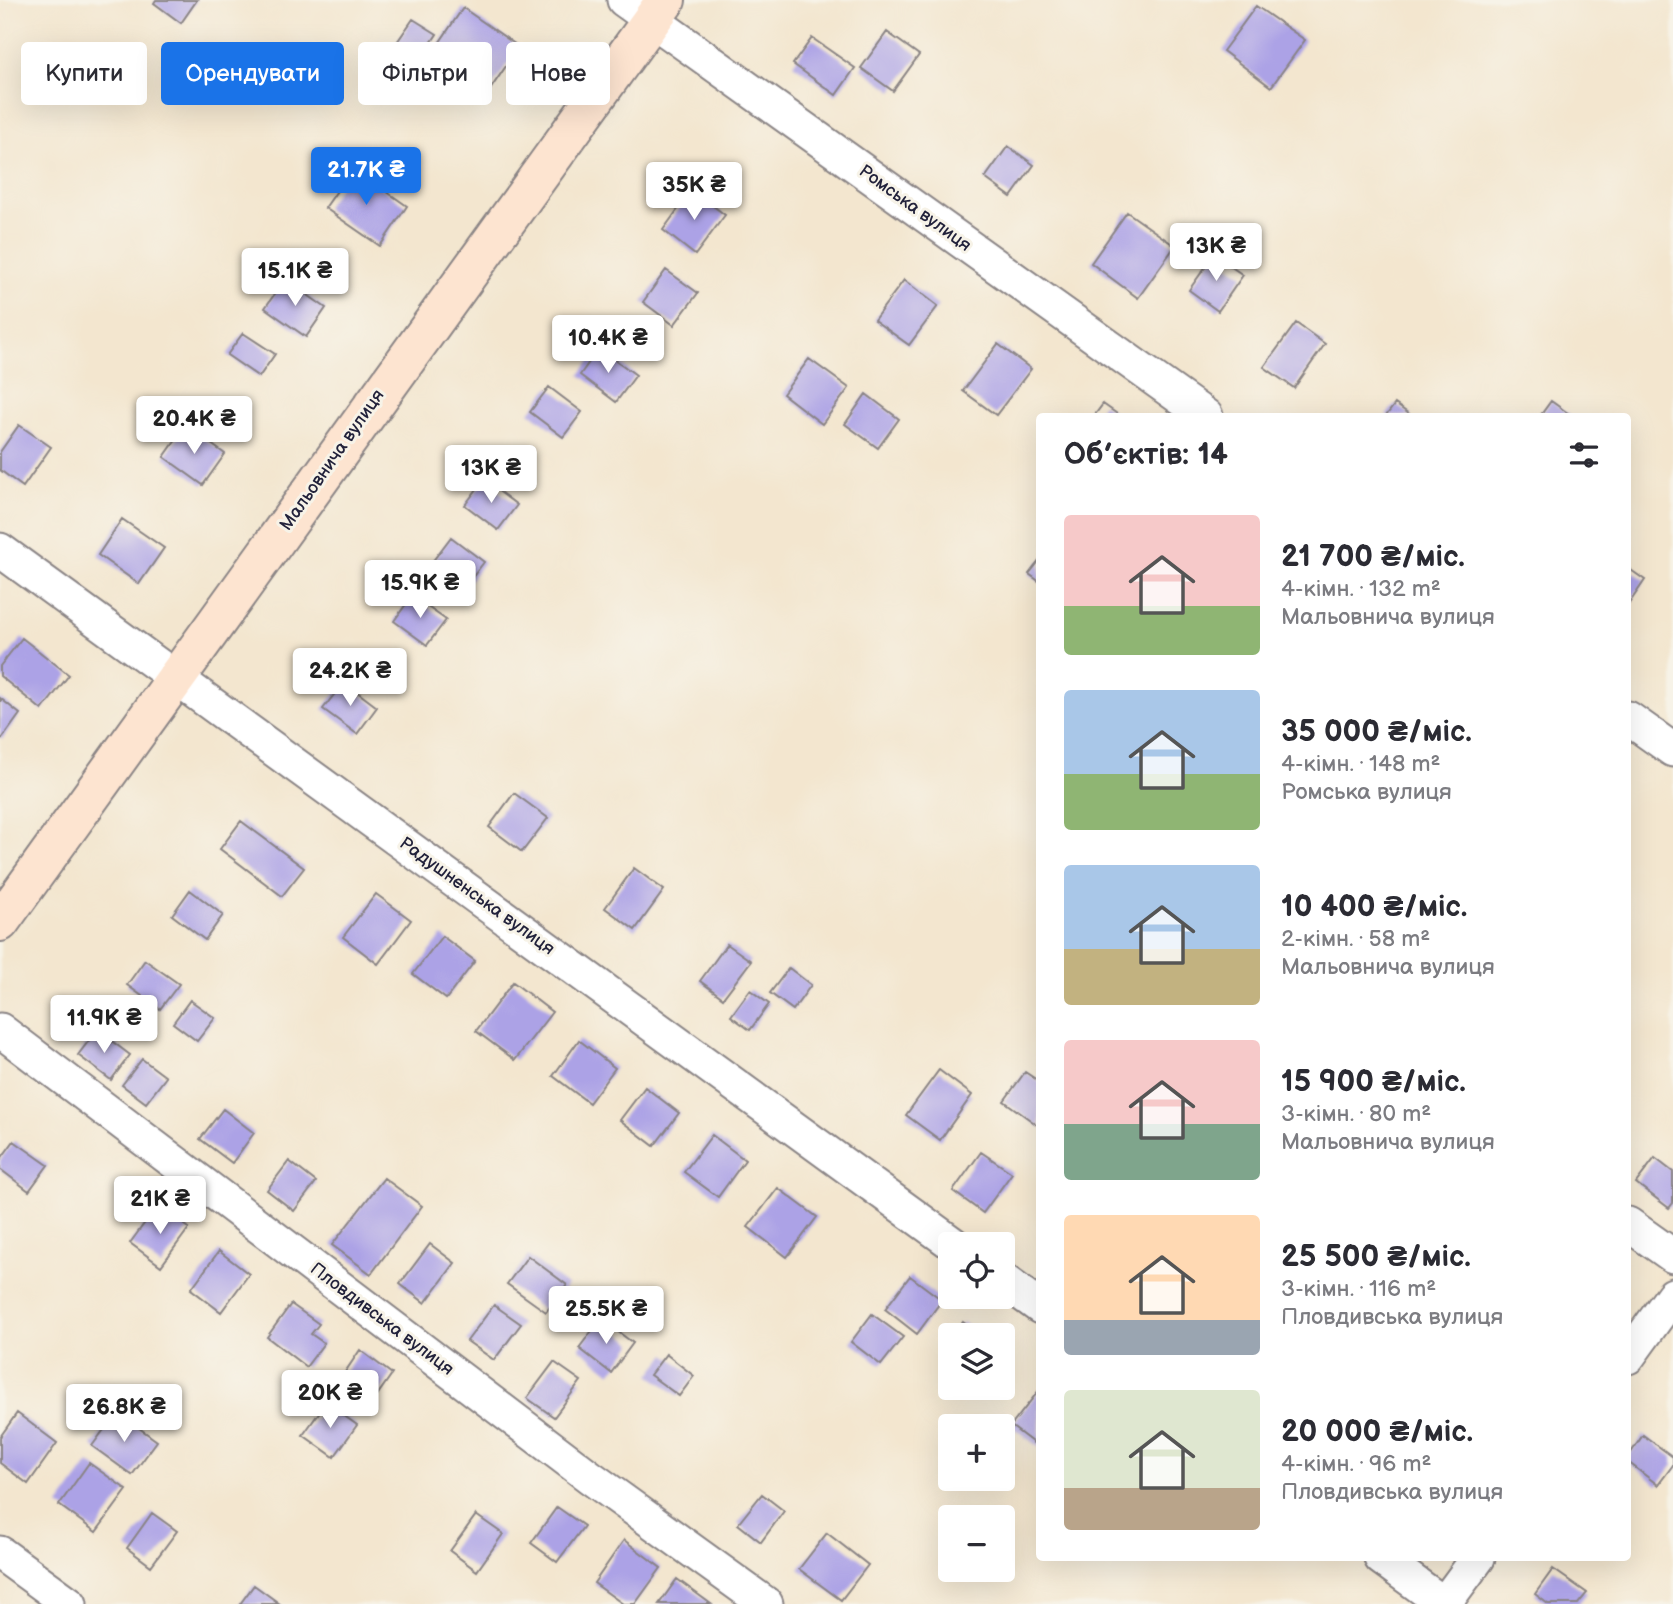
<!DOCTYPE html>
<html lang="uk">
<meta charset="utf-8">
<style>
body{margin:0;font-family:"Balsamiq Sans",sans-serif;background:#f2f2f3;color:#2b2b33;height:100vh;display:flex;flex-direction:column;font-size:26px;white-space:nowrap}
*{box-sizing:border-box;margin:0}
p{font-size:23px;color:#7c7c81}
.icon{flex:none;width:38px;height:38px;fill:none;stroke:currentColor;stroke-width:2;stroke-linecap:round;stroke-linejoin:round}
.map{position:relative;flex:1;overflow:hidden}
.drawer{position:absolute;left:1036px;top:413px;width:595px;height:1148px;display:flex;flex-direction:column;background:#fff;border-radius:7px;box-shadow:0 7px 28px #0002}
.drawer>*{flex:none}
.banner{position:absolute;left:21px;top:42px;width:665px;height:63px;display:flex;gap:14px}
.fabs{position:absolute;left:938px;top:1232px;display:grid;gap:14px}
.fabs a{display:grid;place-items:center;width:77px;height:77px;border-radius:7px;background:#fff;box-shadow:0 7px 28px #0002;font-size:35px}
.price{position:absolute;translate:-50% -60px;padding:0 16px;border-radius:7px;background:#fff;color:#222;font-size:23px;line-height:46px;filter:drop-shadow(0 2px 4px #0008)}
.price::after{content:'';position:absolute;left:50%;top:42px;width:21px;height:16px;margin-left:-10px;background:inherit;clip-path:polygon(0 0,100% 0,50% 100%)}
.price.selected{background:#1a73e8;color:#fff}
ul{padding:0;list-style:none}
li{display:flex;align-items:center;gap:21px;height:175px;padding:0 28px}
li span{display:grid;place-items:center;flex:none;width:196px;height:140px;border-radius:7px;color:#555}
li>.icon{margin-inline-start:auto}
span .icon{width:84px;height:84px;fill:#fffc;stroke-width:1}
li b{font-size:30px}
h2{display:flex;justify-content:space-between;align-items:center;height:84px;padding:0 28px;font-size:30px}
.tag{padding:0 24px;border-radius:7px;background:#fff;box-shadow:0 7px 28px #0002;font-size:24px;line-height:63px}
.tag.selected{background:#1a73e8;color:#fff}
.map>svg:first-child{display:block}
.building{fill:#aca2e6}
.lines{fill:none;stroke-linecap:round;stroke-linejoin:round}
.street-casing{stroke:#8a8485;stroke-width:37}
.secondary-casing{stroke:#8a8485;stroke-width:42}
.street{stroke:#fff;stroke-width:33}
.secondary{stroke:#fde4d0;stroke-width:38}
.labels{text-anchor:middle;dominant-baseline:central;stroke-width:6;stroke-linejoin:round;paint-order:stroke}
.street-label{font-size:18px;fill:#22223b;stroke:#f7f3e8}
</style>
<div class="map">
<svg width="1673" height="1604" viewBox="0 0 1673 1604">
<rect width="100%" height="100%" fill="#f7f3e8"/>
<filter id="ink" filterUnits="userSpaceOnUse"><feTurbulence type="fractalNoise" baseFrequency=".0143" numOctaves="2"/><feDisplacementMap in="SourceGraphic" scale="14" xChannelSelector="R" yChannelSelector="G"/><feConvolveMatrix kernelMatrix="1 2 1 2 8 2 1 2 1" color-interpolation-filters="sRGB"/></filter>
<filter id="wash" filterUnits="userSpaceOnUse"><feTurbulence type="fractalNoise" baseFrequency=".00686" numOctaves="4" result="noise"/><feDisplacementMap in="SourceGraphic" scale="28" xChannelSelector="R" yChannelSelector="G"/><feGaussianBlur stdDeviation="1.57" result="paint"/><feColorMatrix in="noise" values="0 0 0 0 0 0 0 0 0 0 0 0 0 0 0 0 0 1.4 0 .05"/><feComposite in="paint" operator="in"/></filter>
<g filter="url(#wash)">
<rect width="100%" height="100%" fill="#f3e6cf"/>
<g id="blocks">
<!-- building -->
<path class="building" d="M156,0H197L181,23L154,3Z
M1256,6L1305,40L1271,87L1223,51Z
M463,8L519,47L487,94L431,55Z
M413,19L437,34L419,61L395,45Z
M887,32L919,55L893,91L861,68Z
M812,38L855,68L836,95L793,64Z
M1008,146L1034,165L1011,197L985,178Z
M353,168L407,206L380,246L325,208Z
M692,190L725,215L695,255L663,230Z
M1127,212L1175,246L1138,298L1091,263Z
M1214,255L1243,275L1218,311L1189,290Z
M666,270L698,293L674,325L643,302Z
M285,279L326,308L306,337L265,308Z
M904,280L938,306L909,345L874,320Z
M1296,323L1325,344L1294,388L1264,367Z
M243,333L275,354L259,377L227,355Z
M998,344L1031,369L996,415L963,391Z
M599,348L636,375L616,402L580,375Z
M809,359L849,388L822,424L783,394Z
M549,387L582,412L563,437L530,412Z
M866,394L899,419L878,448L845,424Z
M1551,401L1572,416H1540Z
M1103,404L1120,416H1094Z
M1395,404L1412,416H1386Z
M19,425L51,447L23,487L0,470V452Z
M186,426L225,454L203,485L164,457Z
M484,480L517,505L498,530L465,505Z
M122,519L164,548L139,584L98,555Z
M451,537L484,562L465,587L432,562Z
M1040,560V582L1029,574Z
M1628,568L1645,580L1628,605Z
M412,596L446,620L427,645L394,621Z
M22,638L69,675L42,710L0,676V666Z
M344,682L377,707L357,734L323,709Z
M0,698L20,714L2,739L0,737Z
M514,793L548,818L522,852L489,827Z
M241,821L304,868L282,896L220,849Z
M634,868L664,890L635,930L605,908Z
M190,890L223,915L205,940L172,915Z
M376,894L411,920L378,964L343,937Z
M442,936L475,961L446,999L413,974Z
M727,944L751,961L723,998L700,981Z
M145,960L179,984L160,1009L127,985Z
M789,968L811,985L793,1010L770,993Z
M513,982L552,1012L515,1060L476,1031Z
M750,990L769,1004L750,1030L731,1016Z
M190,1000L215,1018L197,1041L173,1023Z
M97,1030L130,1055L111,1080L78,1055Z
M579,1040L615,1068L589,1103L553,1076Z
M142,1059L166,1077L146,1103L122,1085Z
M939,1070L972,1095L940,1140L906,1115Z
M1025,1072L1040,1082V1127L1004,1101Z
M645,1087L679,1113L654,1146L620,1120Z
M223,1109L254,1133L232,1163L200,1139Z
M712,1135L745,1160L718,1197L684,1172Z
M14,1141L48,1165L29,1191L0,1169V1160Z
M981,1152L1012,1173L983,1213L953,1191Z
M1655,1158L1673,1172V1203L1669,1208L1636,1183Z
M289,1161L316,1182L294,1211L267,1190Z
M384,1178L422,1206L371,1274L332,1245Z
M778,1188L817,1217L787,1257L748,1227Z
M158,1205L189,1228L161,1266L130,1243Z
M430,1244L455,1263L425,1303L400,1284Z
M219,1251L249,1274L221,1312L191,1289Z
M528,1256L567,1285L546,1312L507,1284Z
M910,1276L942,1300L917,1334L885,1309Z
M291,1304L319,1324L311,1334L324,1343L306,1367L267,1337Z
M494,1305L521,1324L494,1360L467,1341Z
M872,1314L903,1337L881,1365L851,1342Z
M601,1319L633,1343L611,1373L579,1348Z
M963,1322L980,1335H953Z
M950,1339V1354L943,1348Z
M360,1350L392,1374L371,1404L339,1381Z
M1003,1353L1010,1358L1003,1368Z
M666,1354L694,1376L679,1396L650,1375Z
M554,1362L581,1381L554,1417L527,1398Z
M1040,1389V1448L1011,1426Z
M326,1403L357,1425L334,1457L303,1435Z
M117,1412L157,1441L132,1475L92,1446Z
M17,1413L57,1443L28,1484L0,1463V1437Z
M1643,1435L1673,1457V1465L1658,1485L1628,1462V1457Z
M89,1463L127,1490L96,1532L59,1505Z
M762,1494L784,1511L761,1542L738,1524Z
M557,1507L584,1526L557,1562L531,1543Z
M152,1513L177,1531L151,1566L127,1548Z
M476,1515L503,1534L477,1571L450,1551Z
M827,1533L868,1565L841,1600L799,1569Z
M624,1540L661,1568L635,1604H623L594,1583Z
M1553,1569L1587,1593L1578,1604H1548L1535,1594Z
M677,1579L711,1604H659Z
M254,1585L280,1604H240Z"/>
</g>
</g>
<g filter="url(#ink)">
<use href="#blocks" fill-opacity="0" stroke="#8a8485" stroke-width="2"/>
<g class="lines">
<defs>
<path id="street" d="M624,0L1206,416
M0,550L953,1244
M1628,718L1673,750
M0,1030L590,1477L766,1604
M1628,1224L1673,1256
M1003,1280L1040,1307
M1628,1357L1673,1295
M0,1553L70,1604
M1381,1558L1444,1604
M1444,1604L1478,1558"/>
<path id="secondary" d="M0,922L666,0"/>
</defs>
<!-- street casing -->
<use href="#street" class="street-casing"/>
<!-- secondary casing -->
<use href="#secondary" class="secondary-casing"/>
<!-- street -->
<use href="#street" class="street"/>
<!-- secondary -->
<use href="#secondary" class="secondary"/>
</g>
</g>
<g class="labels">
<!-- street labels -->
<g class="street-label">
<text transform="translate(915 208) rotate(36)">Ромська вулиця</text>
<text transform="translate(332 460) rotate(-55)">Мальовнича вулиця</text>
<text transform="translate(477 896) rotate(36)">Радушненська вулиця</text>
<text transform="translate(382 1319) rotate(37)">Пловдивська вулиця</text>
</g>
</g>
</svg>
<div class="fabs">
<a><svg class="icon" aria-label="locate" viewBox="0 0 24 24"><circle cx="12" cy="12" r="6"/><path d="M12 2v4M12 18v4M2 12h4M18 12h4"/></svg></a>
<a><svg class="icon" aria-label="layers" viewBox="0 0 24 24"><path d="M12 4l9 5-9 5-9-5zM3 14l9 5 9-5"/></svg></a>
<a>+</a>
<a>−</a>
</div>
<b class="price selected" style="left:366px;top:207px">21.7K ₴</b>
<b class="price" style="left:694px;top:222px">35K ₴</b>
<b class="price" style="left:1216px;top:283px">13K ₴</b>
<b class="price" style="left:295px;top:308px">15.1K ₴</b>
<b class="price" style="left:608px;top:375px">10.4K ₴</b>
<b class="price" style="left:194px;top:456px">20.4K ₴</b>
<b class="price" style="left:491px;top:505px">13K ₴</b>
<b class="price" style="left:420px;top:620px">15.9K ₴</b>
<b class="price" style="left:350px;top:708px">24.2K ₴</b>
<b class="price" style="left:104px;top:1055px">11.9K ₴</b>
<b class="price" style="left:160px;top:1236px">21K ₴</b>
<b class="price" style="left:606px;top:1346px">25.5K ₴</b>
<b class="price" style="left:330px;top:1430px">20K ₴</b>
<b class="price" style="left:124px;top:1444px">26.8K ₴</b>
<div class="banner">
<a class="tag">Купити</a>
<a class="tag selected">Орендувати</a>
<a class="tag">Фільтри</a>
<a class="tag">Нове</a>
</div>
<section class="drawer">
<h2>Об’єктів: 14<svg class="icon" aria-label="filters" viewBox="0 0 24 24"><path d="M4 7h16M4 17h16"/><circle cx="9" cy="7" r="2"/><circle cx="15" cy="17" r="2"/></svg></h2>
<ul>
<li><span style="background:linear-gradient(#f6c9c9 65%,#8fb573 0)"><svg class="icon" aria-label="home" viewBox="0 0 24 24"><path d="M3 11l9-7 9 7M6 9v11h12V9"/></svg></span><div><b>21 700 ₴/міс.</b><p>4-кімн. · 132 m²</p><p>Мальовнича вулиця</p></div></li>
<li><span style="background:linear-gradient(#a9c7e8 60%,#8fb573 0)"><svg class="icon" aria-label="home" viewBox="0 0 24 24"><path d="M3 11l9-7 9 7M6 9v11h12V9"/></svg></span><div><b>35 000 ₴/міс.</b><p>4-кімн. · 148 m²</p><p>Ромська вулиця</p></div></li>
<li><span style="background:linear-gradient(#a9c7e8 60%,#c2b280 0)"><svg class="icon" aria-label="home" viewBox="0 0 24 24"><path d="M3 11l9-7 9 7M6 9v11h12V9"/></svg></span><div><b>10 400 ₴/міс.</b><p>2-кімн. · 58 m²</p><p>Мальовнича вулиця</p></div></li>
<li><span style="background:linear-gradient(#f6c9c9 60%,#7fa58c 0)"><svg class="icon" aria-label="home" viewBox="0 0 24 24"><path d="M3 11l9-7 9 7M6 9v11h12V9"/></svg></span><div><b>15 900 ₴/міс.</b><p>3-кімн. · 80 m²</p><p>Мальовнича вулиця</p></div></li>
<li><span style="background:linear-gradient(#ffd9b3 75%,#9aa5b1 0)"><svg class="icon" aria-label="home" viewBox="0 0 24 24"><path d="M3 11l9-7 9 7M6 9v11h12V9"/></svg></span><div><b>25 500 ₴/міс.</b><p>3-кімн. · 116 m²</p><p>Пловдивська вулиця</p></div></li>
<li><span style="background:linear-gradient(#dfe7d0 70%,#b9a48a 0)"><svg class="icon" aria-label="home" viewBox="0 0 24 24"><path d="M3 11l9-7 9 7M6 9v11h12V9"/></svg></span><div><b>20 000 ₴/міс.</b><p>4-кімн. · 96 m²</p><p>Пловдивська вулиця</p></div></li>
</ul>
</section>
</div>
